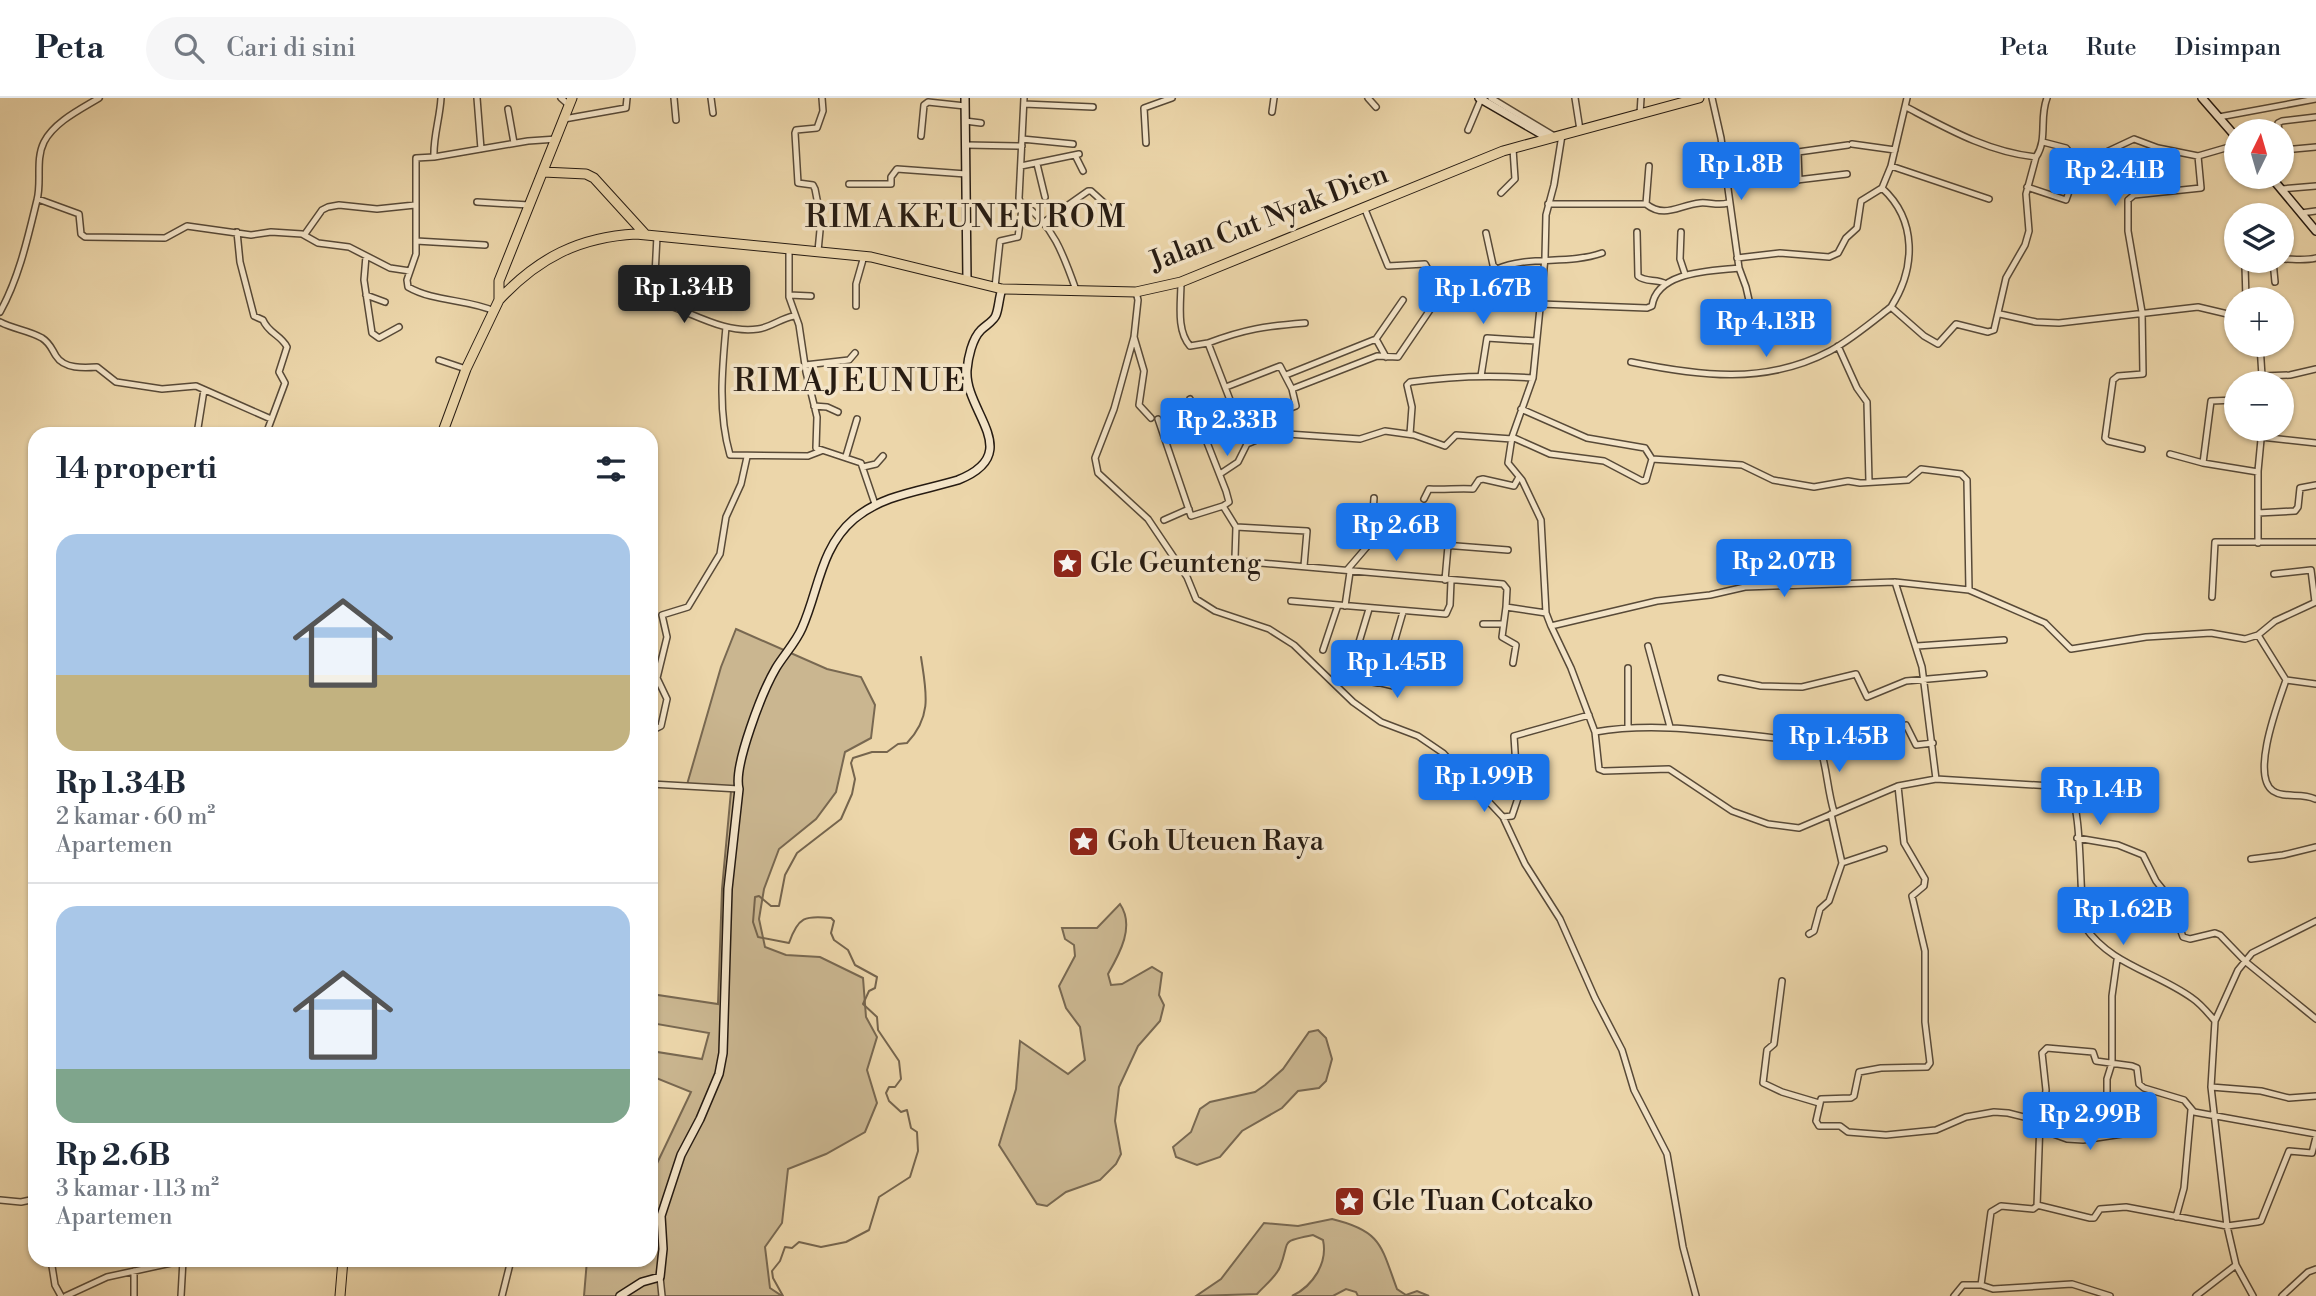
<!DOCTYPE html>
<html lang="id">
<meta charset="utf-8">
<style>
body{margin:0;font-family:"Libre Bodoni",serif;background:#f6f6f7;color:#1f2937;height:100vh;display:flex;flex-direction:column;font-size:26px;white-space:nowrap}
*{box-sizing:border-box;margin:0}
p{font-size:23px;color:#747a83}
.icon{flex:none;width:38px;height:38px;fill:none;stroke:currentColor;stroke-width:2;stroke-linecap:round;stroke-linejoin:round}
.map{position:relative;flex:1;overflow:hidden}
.details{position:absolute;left:28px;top:329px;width:630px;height:840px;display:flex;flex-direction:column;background:#fff;border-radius:21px;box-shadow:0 2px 5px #0004}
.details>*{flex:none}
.needle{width:46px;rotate:5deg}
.controls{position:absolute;left:2224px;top:21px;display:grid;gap:14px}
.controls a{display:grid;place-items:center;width:70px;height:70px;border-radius:50%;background:#fff;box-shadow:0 2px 5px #0004;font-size:35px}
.price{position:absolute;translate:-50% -60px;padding:0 16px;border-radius:7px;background:#1a73e8;color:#fff;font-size:23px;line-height:46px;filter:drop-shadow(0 2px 4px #0008)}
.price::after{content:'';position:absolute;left:50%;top:42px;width:21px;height:16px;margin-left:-10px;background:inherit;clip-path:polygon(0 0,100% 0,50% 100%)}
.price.active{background:#222;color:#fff}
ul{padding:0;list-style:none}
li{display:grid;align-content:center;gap:14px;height:371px;padding:0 28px}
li+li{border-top:2px solid #e0e1e3}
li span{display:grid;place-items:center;height:217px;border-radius:21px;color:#555}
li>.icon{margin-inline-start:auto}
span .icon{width:126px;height:126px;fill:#fffc;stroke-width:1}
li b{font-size:30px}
h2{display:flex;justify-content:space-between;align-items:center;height:84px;padding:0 28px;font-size:30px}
header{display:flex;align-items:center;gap:42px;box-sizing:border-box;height:98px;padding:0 35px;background:#fff;border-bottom:2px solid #e0e1e3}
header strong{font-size:33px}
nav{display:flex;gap:38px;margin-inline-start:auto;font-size:24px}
.search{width:490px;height:63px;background:#f6f6f7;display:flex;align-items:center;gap:18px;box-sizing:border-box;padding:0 24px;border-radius:38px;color:#747a83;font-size:26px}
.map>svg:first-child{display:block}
.green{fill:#cab690;stroke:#786851;stroke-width:2}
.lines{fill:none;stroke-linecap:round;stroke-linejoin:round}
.stream{stroke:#75654e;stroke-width:2}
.street-casing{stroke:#584a38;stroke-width:8}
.secondary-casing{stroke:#261b12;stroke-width:10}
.highway-casing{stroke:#261b12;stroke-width:11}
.street{stroke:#f3e4c8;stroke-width:5}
.secondary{stroke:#f3e4c8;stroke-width:7}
.highway{stroke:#ecd6aa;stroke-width:9}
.labels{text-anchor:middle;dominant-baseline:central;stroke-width:7;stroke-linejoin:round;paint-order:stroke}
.street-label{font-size:28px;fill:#261b12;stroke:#f3e4c8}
.poi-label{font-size:28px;fill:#261b12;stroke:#f3e4c8;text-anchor:start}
.quarter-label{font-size:32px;letter-spacing:2px;fill:#261b12;stroke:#f3e4c8}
</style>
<header>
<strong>Peta</strong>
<div class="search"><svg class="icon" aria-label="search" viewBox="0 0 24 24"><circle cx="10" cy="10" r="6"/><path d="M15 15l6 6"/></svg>Cari di sini</div>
<nav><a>Peta</a><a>Rute</a><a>Disimpan</a></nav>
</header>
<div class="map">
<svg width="2316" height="1198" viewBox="0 0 2316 1198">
<rect width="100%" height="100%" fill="#ecd6aa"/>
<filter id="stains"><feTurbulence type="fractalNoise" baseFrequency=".00286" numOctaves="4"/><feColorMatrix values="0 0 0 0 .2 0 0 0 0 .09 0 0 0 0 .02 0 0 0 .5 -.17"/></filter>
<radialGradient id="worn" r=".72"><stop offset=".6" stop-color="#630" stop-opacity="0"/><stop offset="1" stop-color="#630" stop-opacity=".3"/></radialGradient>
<!-- green -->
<path class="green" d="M736,531L827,571L861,579L875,607L871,640L845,654L836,694L816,721L779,751L764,791L759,821L765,849L786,857L820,859L863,880L866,919L877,939L867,972L877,1005L865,1034L826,1056L788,1071L782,1125L765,1149L770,1190L782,1198H584L587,1162H651V1078L691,994L651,978L657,954L702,961L709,935L651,925V896L718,906L722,791L731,693L686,690L721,569Z
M1120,806C1135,828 1120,855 1108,876L1111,887L1122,886L1152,869L1162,875L1159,897L1164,907L1160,923L1138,948L1119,989L1115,1023L1121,1056L1116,1066L1100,1082L1066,1094L1047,1108L1037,1106L999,1047L1016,991L1020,943L1068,976L1085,962L1080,929L1066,910L1059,888L1075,858L1074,847L1065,841L1062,830H1097Z
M1318,932L1326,940L1332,961L1326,983L1319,990L1298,993L1282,1010L1242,1033L1220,1059L1197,1067L1176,1059L1173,1049L1191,1034L1200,1011L1210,1004L1255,994L1265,987L1283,971L1309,934Z
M1332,1121C1382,1133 1381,1148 1397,1191L1406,1197L1417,1193L1429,1198H1358L1356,1194L1346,1191L1333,1198H1292C1313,1188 1328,1165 1323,1142L1313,1137C1278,1144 1291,1142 1280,1169C1276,1179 1264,1188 1257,1196L1196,1198L1221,1181L1264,1125L1298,1128Z"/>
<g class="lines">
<!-- stream -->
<path class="stream" d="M783,1198L773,1180L772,1173L780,1163L785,1149L792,1150L799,1144L821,1149L846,1144L869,1132L879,1099L910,1079L918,1053L917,1034L911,1030L907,1012L901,1014L889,1003L886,995L889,989H895L901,981L899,963L878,932L877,919L863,906L869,893L875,890L877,879L855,867L848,852L834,842L831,835L834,823L831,820C805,817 798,819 789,845L758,839L753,824L755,799L759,798L771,808H779L785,777L797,755L841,721L852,696L855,681L851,665L853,660L872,654H887L898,646L907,645C933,618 926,593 921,559"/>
<defs>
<path id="street" d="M441,0C440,20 433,39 434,59L528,43L557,41
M477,0L481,51
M561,0L569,7
M674,0L676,22
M711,0L713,15
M1368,0L1376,9
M1491,0L1554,38
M1575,0L1580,32
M1712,0L1721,40L1739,170L1746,189L1751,211
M1024,6L1093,9
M1906,9C1948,31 1988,54 2036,59C2048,41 2039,20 2047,0
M508,11L514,45
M1272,14L1274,0
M1640,16L1641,0
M2219,19L2316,1
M564,21L626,10L627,0
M965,23L981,25
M1468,32L1481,1
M2279,33L2278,25L2282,23L2316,19
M921,38L924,7L928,4L965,8
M1022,41L1073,46
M2043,44L2066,50L2072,57L2102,56L2134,41L2158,50L2198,58L2236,47
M1146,45L1144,10L1172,0
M1852,46L1895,52
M966,47L1022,48
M2282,52L2316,49
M1075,57L1083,73
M434,59L416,60V156L407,182L408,189C434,204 467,201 494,213
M1037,66L1045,99
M1021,68L1079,56
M1891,68L1989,101
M1724,78L1751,79L1763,86L1847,76
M1799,82L1798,54L1848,47
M849,86H891V79L897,71L966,76
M2027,89L2066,102L2071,88L2072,57
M1882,90C1917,122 1916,170 1891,209L1924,238L1938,246L1956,226L1988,234L1994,232L2006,180L2025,147L2029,133L2026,96L2036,59
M2281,91L2316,88
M1501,95L1515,81L1513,51
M38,101L79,116L81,136L85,139L165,140L187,128L251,137L271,134L302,136L318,145L349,149L390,170L410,173
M477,104L529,107
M1022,105C1053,126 1064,158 1076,192
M1548,106H1646C1665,121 1679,107 1700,105C1709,104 1718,108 1728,105
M1646,106L1649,68
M2301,115L2316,113
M1044,124L1088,93H1091L1112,112
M237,134L240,164L254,218L263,222C268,235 281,237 287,249L279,274L285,285L266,336
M1637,134L1638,178C1646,185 1657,180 1666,186
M1681,134L1680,161L1685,176
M1486,135L1493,167L1497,171C1528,157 1568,167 1602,155
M305,136L322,112L328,109L339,107L377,111L415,107
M657,138L654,197L658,204C691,213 722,236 758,231C772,229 781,220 794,218
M416,143L485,147
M789,150V199L799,227L806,274L817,319L816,350L861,365L875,406
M818,153L821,122L815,91L813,87L798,85L795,35L796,32L817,30L823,13L822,0
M366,158L364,182L372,235L379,240L399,229
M1737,160L1780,155L1829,159L1838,155L1846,140L1857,130L1861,103L1882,90L1891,68L1907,0
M2282,161C2294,161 2305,163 2316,160
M2273,163L2275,184
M2245,168L2246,201
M1181,184C1181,205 1176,232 1190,248L1208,245L1247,346L1238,364L1220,376
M995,189L1000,143L1018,139L1022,111L1019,100L1024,0
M1136,194L1138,202L1134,239L1114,311L1095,360L1098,375L1148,421L1187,479L1196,501L1215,513L1269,531L1294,547L1353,604L1381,624L1418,638L1443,655L1503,719L1525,766L1560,821L1595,900L1622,952L1634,992L1667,1056L1683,1149L1696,1198
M366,197L385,204
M789,197L811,198
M1489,198L1541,199
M1540,206L1647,210L1652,208C1657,173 1711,173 1739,170
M856,208V186L864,158
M0,214C19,180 28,139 37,102C42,84 35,62 44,44C54,24 81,11 99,0
M2000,216L2036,224L2059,225L2198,209L2236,218
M0,224C13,231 28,232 42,240C50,245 51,250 56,258C64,271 84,270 97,269L116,284L162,291L196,288L271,321
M726,229C722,272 718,315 730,357L808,358L821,353
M1134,239L1144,273L1139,307L1151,320
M1376,241L1386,259
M1208,245C1245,231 1266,228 1305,225
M2260,247L2262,278L2290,277L2316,271
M1838,248L1857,290L1867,304L1869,384
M439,262L466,271
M1631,264C1699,278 1766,287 1830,253C1852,241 1872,224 1891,209
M805,267L849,262L855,255
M1286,277L1376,241L1403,202
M1481,278L1487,240L1536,243
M1226,289L1280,268L1292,291L1296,308L1242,328
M1292,291L1377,258L1398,259L1438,200L1439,190L1425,166L1388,168L1364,109
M1190,301L1226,393L1229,404L1223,408
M814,308L827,309L838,314
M1521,311L1587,340L1645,350L1652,361
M1158,321L1191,418L1223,408L1236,429L1307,433L1304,468
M197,336L204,292
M1410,336L1412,309L1407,287L1410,284C1451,278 1491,277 1533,280
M1512,339L1550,356L1604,363L1642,383L1646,382L1652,361L1742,367L1773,382L1814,389L1848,383L1860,385L1908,382L1921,371L1961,376L1967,382L1969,492
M2261,339L2316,345
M1247,346L1273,335L1360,341L1385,333L1414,337L1445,348L1456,337L1512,341
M2142,351L2108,343L2105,340L2113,282L2118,278L2143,276L2142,214L2128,133V102L2134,97L2201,90L2198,58
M2170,356L2203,365L2258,374
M846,358L857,321
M2203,365L2211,303L2236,302
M863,369L876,366L883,358
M1424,401L1429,391C1444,392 1458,390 1473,391L1479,382L1483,381L1514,388L1519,379
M2258,415L2295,413L2298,409L2300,390L2316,387
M1164,422L1189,411
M1236,429L1235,460L1238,463L1503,486L1507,491L1506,509L1546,515
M1371,444L1374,400
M2258,445V373L2262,331
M1347,472L1371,444L1379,442L1508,452
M2274,476L2311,472L2315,504
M1445,482L1448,448
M1895,484L1922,569L1936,681L1898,688L1799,730L1768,726L1732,713L1669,671L1604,673L1599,671L1595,634L1571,570L1551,528L1657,503L1710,497L1745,489L1895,484L1969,492L2045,525L2071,551L2146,539L2211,535L2245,541L2258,537L2275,523L2316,504
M2212,499L2215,444H2316
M1291,503L1446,516L1450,507L1451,483
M1345,508L1350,474
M1506,509L1502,539L1516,547L1513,565
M1369,511L1350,574L1351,580L1378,585L1383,583L1403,514
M1483,526H1503
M1551,528L1546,515L1541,422L1522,382L1508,365L1512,339L1533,280L1545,160L1546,117L1554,87L1562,37
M2258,537L2286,582L2316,586
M1648,548L1670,629
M1917,548L2004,542
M1323,552L1338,507
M1628,570V628
M1721,580L1761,588L1802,589L1856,576L1867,599L1906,583L1984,576
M2286,582C2279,603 2250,677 2273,693C2285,701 2302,694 2315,701
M1381,585L1398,589L1403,584H1417
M651,633L661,628L667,601L657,580L667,539L662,517L688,509L720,456L726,419L741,386L747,359
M1595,634C1658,623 1722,635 1786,641L1798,650L1887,634L1906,627L1916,647L1933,645
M1819,646C1827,668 1827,691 1834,714
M1936,681L2067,689C2084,707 2078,798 2085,829C2111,867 2156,874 2192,900C2201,906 2208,915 2215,923
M651,686L739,691
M1898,688L1904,745L1925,781L1924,788L1912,798L1925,853V924L1930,965L1927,969L1881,970L1859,974L1854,998L1851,1000L1821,1001L1816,1023L1819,1028H1840L1848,1034L1886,1037L1936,1032L1966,1019L1994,1014L2008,1015L2040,1023L2037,1108L2033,1111L2001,1108L1991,1114L1981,1187
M1503,719L1512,718L1518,700L1514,638L1589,617
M2077,740L2118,747L2143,757L2156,783L2168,798L2183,839L2190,841L2215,835L2220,837L2246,864L2316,921
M2251,761L2283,757L2316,749
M1842,765L1884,751
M1809,836L1814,833L1820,811L1829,803L1842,765L1831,716
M1782,883L1774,946L1767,952L1763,985L1782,994L1819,1005
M2211,989L2261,993L2289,1000L2316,998
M2042,1026L2046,992L2042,955L2047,950L2093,954L2096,963L2132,968L2137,970L2139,986L2144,990L2184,1002L2194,1014L2316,1036
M2042,1032L2067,1041L2083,1042L2142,1033
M2107,1037V981L2112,965V898L2117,862
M0,1102L21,1104L35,1101
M2037,1107L2090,1120H2094L2100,1111L2126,1109L2227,1128L2257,1124L2261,1123L2289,1053L2312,1055L2316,1039
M2176,1119L2184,1090L2191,1012
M51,1162L55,1187L61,1198
M660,1179L662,1198
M66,1198L107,1179L185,1162
M134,1198V1173
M181,1198L183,1162
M502,1198L511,1162
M1954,1198L1963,1187H1981L1993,1191L2072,1186L2110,1198
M2196,1198L2236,1167
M2253,1198L2236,1167L2227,1128L2211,989L2215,923L2238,872L2252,855L2316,823
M2282,1198L2308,1174L2316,1171"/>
<path id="secondary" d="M965,0L967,182
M1479,0L1548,40
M2202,0L2236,39
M2271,79L2316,133
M620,1198L642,1184L660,1179L663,1151L661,1118L681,1057L700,1021L719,976L723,955L728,791L739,691C733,668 763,592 776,570C784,557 796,544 802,530C819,492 820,450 854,421C884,396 922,393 958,382C1026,355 964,314 967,272C968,260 972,241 981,232C986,227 994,223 996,217C999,209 999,199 1002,191"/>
<path id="highway" d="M543,74L586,76L594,80L645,136
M499,202C538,160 579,139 636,136L871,159L1002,191L1136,194L1181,184L1503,53L1699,0
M442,336L466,271L499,202V183L572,0
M340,1198L343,1162"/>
</defs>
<!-- street casing -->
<use href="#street" class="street-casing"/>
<!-- secondary casing -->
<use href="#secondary" class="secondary-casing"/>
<!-- highway casing -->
<use href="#highway" class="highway-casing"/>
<!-- street -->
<use href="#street" class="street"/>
<!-- secondary -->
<use href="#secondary" class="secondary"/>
<!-- highway -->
<use href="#highway" class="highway"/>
</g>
<!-- icons -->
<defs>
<symbol id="sight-square" viewBox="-11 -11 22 22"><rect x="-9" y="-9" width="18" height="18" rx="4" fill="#8f2418" stroke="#f3e4c8"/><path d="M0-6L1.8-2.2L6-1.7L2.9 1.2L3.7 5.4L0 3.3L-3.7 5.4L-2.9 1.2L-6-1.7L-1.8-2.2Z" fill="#fff"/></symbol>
</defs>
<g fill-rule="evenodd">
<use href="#sight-square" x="1050" y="448" width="35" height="35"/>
<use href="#sight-square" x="1066" y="726" width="35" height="35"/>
<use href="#sight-square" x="1332" y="1086" width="35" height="35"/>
</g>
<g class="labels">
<!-- street labels -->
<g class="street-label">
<text transform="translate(1269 120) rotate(-21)">Jalan Cut Nyak Dien</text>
</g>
<!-- poi labels -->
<g class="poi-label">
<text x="1090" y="465">Gle Geunteng</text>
<text x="1107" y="743">Goh Uteuen Raya</text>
<text x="1372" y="1103">Gle Tuan Cotcako</text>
</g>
<!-- quarter labels -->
<g class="quarter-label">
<text x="966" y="119">RIMAKEUNEUROM</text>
<text x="850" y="283">RIMAJEUNUE</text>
</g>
</g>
<rect width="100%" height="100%" filter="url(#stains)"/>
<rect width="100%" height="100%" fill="url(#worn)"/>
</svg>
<div class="controls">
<a><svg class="needle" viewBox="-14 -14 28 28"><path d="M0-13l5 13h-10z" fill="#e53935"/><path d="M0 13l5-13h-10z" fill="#747a83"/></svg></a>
<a><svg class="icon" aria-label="layers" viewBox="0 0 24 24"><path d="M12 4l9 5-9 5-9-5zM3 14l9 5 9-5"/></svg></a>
<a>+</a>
<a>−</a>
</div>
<b class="price" style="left:1741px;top:104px">Rp 1.8B</b>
<b class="price" style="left:2115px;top:110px">Rp 2.41B</b>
<b class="price active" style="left:684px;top:227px">Rp 1.34B</b>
<b class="price" style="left:1483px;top:228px">Rp 1.67B</b>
<b class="price" style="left:1766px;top:261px">Rp 4.13B</b>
<b class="price" style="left:1227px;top:360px">Rp 2.33B</b>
<b class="price" style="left:1396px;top:465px">Rp 2.6B</b>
<b class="price" style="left:1784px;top:501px">Rp 2.07B</b>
<b class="price" style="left:1397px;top:602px">Rp 1.45B</b>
<b class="price" style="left:1839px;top:676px">Rp 1.45B</b>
<b class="price" style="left:1484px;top:716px">Rp 1.99B</b>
<b class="price" style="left:2100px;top:729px">Rp 1.4B</b>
<b class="price" style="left:2123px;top:849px">Rp 1.62B</b>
<b class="price" style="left:2090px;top:1054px">Rp 2.99B</b>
<section class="details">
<h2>14 properti<svg class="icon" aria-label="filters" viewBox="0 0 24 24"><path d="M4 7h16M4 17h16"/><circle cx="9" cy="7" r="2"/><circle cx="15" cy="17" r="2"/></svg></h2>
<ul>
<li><span style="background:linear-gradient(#a9c7e8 65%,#c2b280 0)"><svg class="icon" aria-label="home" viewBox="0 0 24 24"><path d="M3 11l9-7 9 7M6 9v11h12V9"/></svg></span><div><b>Rp 1.34B</b><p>2 kamar · 60 m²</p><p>Apartemen</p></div></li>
<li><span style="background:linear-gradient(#a9c7e8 75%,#7fa58c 0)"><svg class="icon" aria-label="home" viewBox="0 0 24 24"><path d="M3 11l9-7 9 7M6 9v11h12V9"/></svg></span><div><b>Rp 2.6B</b><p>3 kamar · 113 m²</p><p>Apartemen</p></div></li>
</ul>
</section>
</div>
